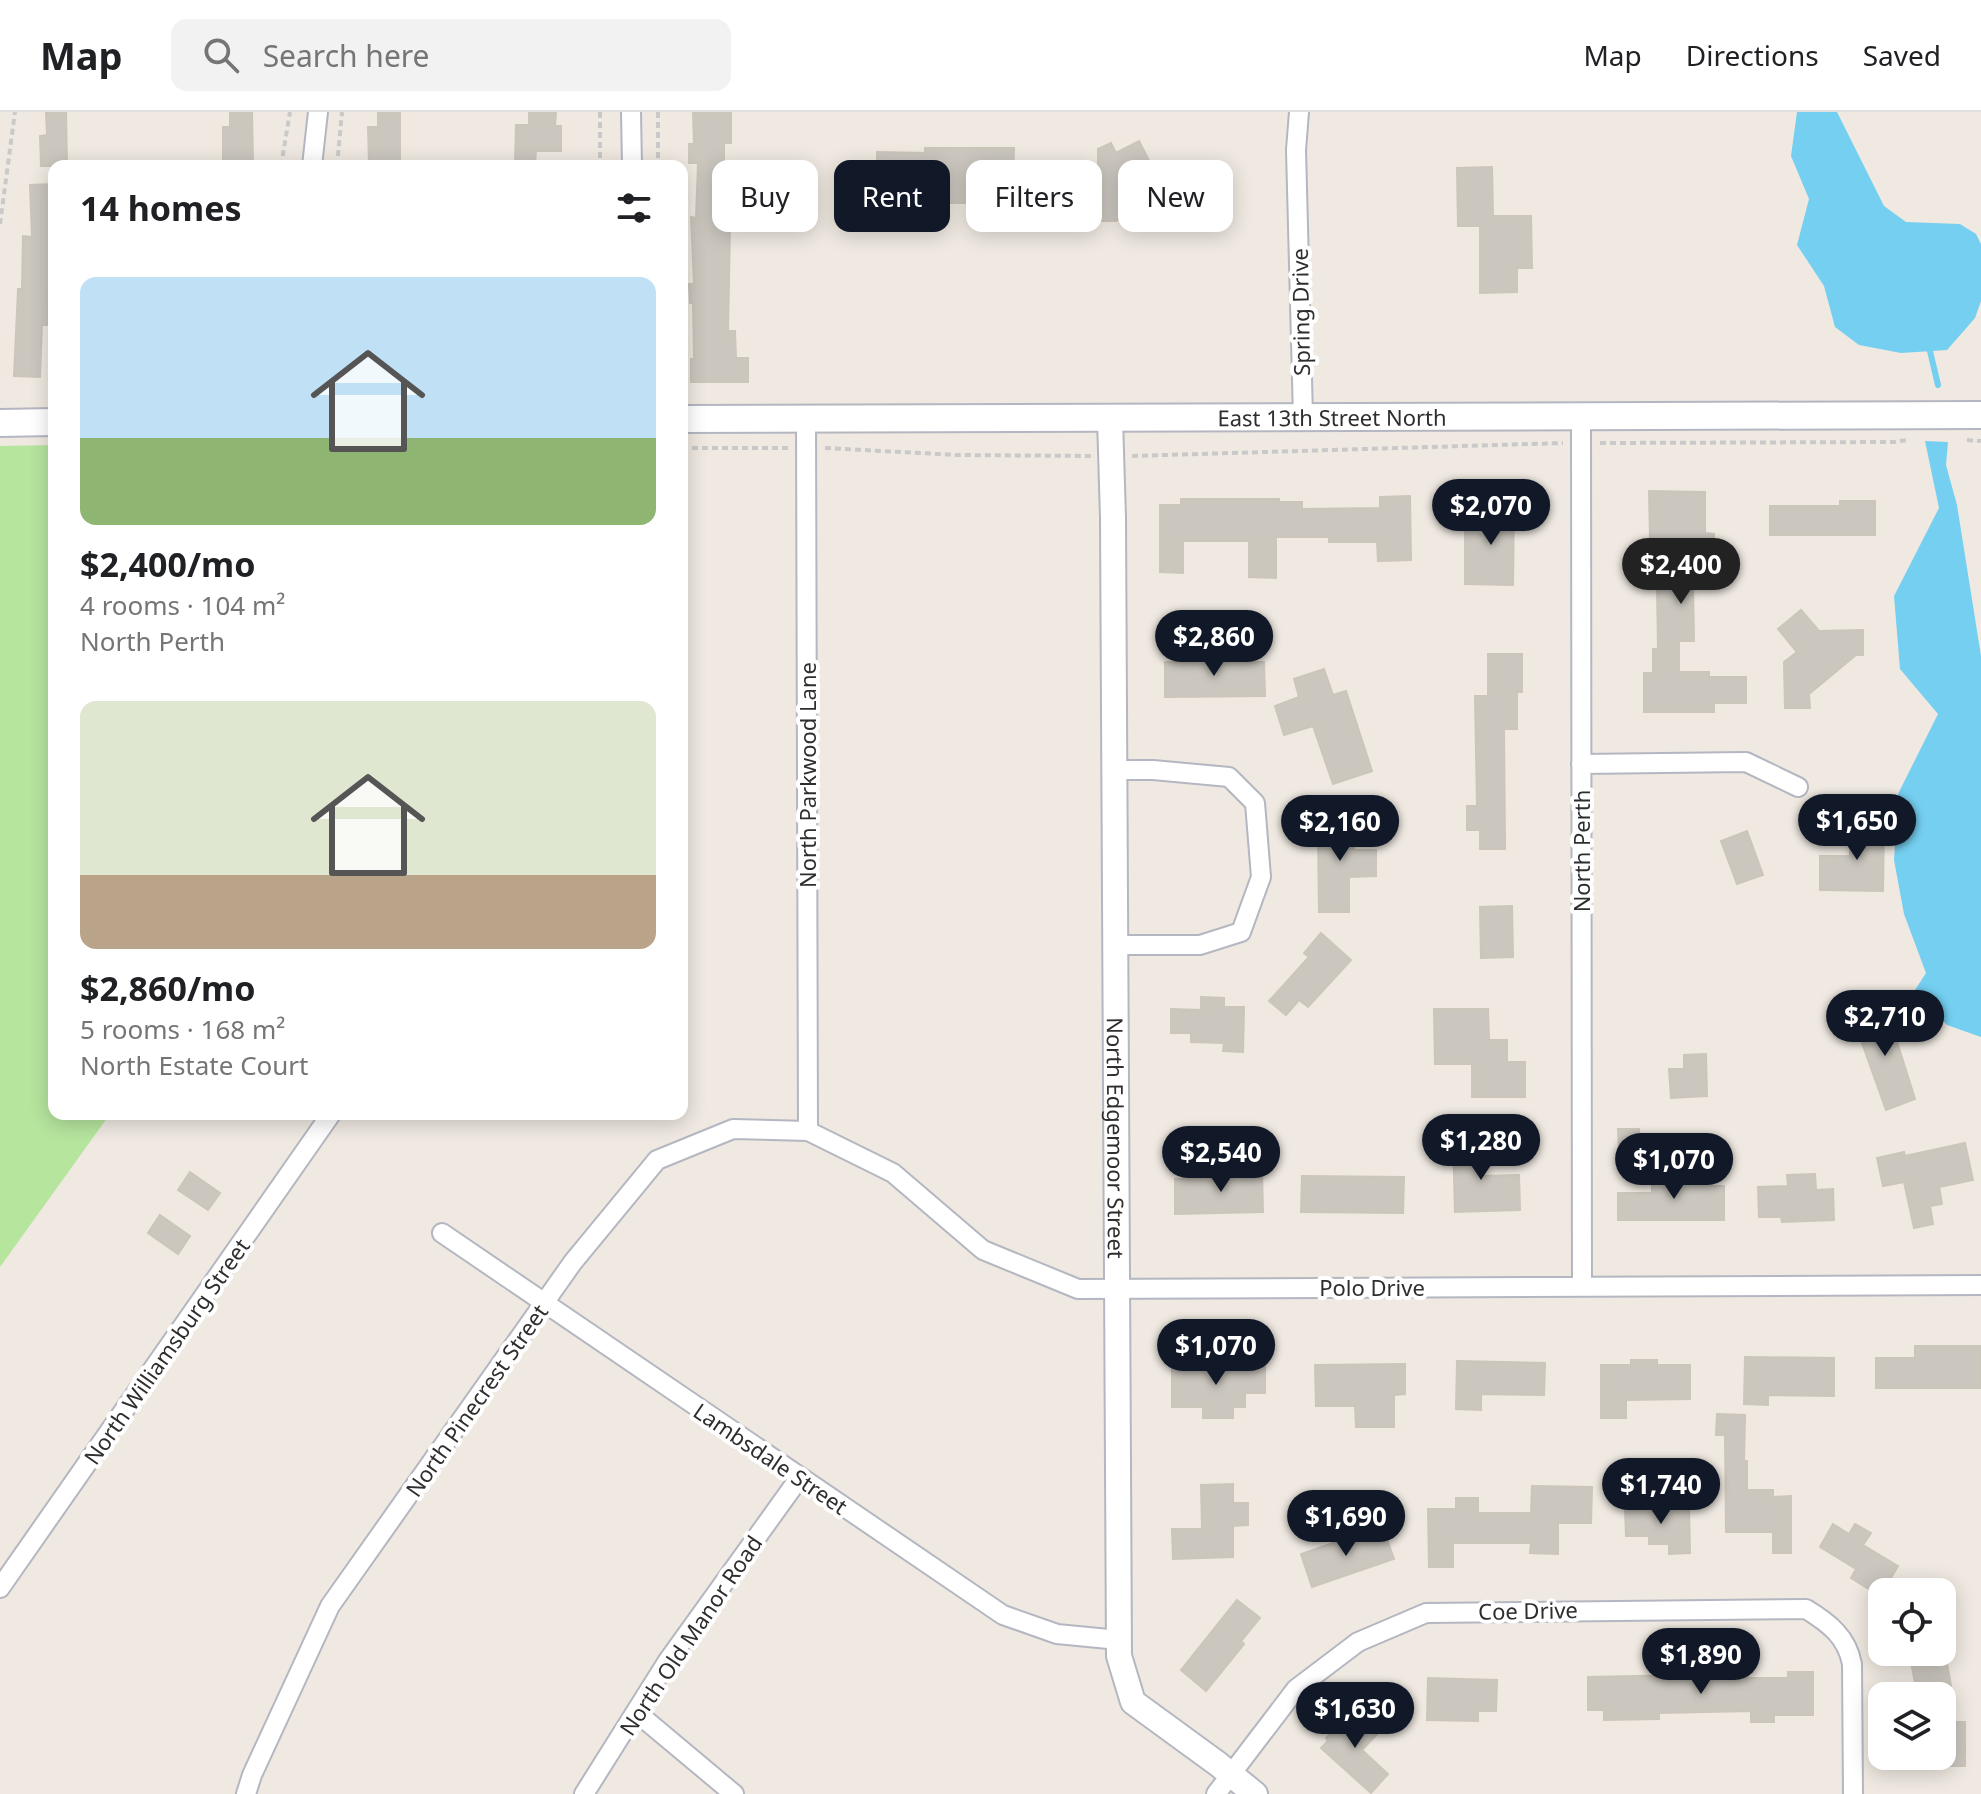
<!DOCTYPE html>
<meta charset="utf-8">
<style>
body{margin:0;font-family:"Noto Sans",sans-serif;background:#f2f2f2;color:#202124;height:100vh;display:flex;flex-direction:column;font-size:30px;white-space:nowrap}
*{box-sizing:border-box;margin:0}
p{font-size:26px;color:#757577}
.icon{flex:none;width:44px;height:44px;fill:none;stroke:currentColor;stroke-width:2;stroke-linecap:round;stroke-linejoin:round}
.map{position:relative;flex:1;overflow:hidden}
.sheet{position:absolute;left:48px;top:48px;width:640px;height:960px;display:flex;flex-direction:column;background:#fff;border-radius:16px;box-shadow:0 4px 20px #0003}
.sheet>*{flex:none}
.hud{position:absolute;left:712px;top:48px;width:760px;height:72px;display:flex;gap:16px}
.controls{position:absolute;left:1868px;top:1466px;display:grid;gap:16px}
.controls a{display:grid;place-items:center;width:88px;height:88px;border-radius:16px;background:#fff;box-shadow:0 4px 20px #0003;font-size:40px}
.price{position:absolute;translate:-50% -68px;padding:0 18px;border-radius:28px;background:#111827;color:#fff;font-size:26px;line-height:52px;filter:drop-shadow(0 2px 4px #0008)}
.price::after{content:'';position:absolute;left:50%;top:48px;width:24px;height:18px;margin-left:-12px;background:inherit;clip-path:polygon(0 0,100% 0,50% 100%)}
.price.selected{background:#222;color:#fff}
ul{padding:0;list-style:none}
li{display:grid;align-content:center;gap:16px;height:424px;padding:0 32px}
li span{display:grid;place-items:center;height:248px;border-radius:16px;color:#555}
li>.icon{margin-inline-start:auto}
span .icon{width:144px;height:144px;fill:#fffc;stroke-width:1}
li b{font-size:34px}
h2{display:flex;justify-content:space-between;align-items:center;height:96px;padding:0 32px;font-size:34px}
.chip{padding:0 28px;border-radius:16px;background:#fff;box-shadow:0 4px 20px #0003;font-size:28px;line-height:72px}
.chip.selected{background:#111827;color:#fff}
header{display:flex;align-items:center;gap:48px;box-sizing:border-box;height:112px;padding:0 40px;background:#fff;border-bottom:2px solid #e0e0e0}
header strong{font-size:38px}
nav{display:flex;gap:44px;margin-inline-start:auto;font-size:28px}
.search{width:560px;height:72px;background:#f2f2f2;display:flex;align-items:center;gap:20px;box-sizing:border-box;padding:0 28px;border-radius:16px;color:#757577;font-size:30px}
.map>svg:first-child{display:block}
.green{fill:#b6e59e}
.water{fill:#75cff0}
.lines{fill:none;stroke-linecap:round;stroke-linejoin:round}
.stream{stroke:#75cff0;stroke-width:6}
.building{fill:#cbc7bf;stroke:#cbc5ba;stroke-width:2}
.minor-casing{stroke:#b4b7c1;stroke-width:22}
.tertiary-casing{stroke:#b4b7c1;stroke-width:28}
.secondary-casing{stroke:#b4b7c1;stroke-width:30}
.path{stroke:#c9c9c9;stroke-width:4;stroke-dasharray:6 4;stroke-linecap:butt}
.minor{stroke:#fff;stroke-width:18}
.tertiary{stroke:#fff;stroke-width:24}
.secondary{stroke:#fff;stroke-width:26}
.labels{text-anchor:middle;dominant-baseline:central;stroke-width:8;stroke-linejoin:round;paint-order:stroke}
.street-label{font-size:22px;fill:#2e2e2e;stroke:#fff}
</style>
<header>
<strong>Map</strong>
<div class="search"><svg class="icon" aria-label="search" viewBox="0 0 24 24"><circle cx="10" cy="10" r="6"/><path d="M15 15l6 6"/></svg>Search here</div>
<nav><a>Map</a><a>Directions</a><a>Saved</a></nav>
</header>
<div class="map">
<svg width="1981" height="1682" viewBox="0 0 1981 1682">
<rect width="100%" height="100%" fill="#efe9e1"/>
<!-- green -->
<path class="green" d="M54,333V1002H110L0,1155V334Z"/>
<!-- water -->
<path class="water" d="M1797,0H1837L1884,94L1906,110L1960,112L1976,122L1981,132V189L1975,206L1947,238L1901,241L1859,233L1835,215L1824,174L1797,133L1809,87L1791,44Z
M1925,329L1948,330L1946,353L1957,393L1981,544V925L1947,913L1915,878L1926,861L1904,802L1894,748L1898,682L1938,602L1900,557L1894,484L1939,396Z"/>
<g class="lines">
<!-- stream -->
<path class="stream" d="M1926,233L1930,239L1938,273"/>
</g>
<!-- building -->
<path class="building" d="M46,0H66L67,54H41L40,24L47,23Z
M230,0H252L253,52H223V15H230Z
M378,0H400V51H369L368,15H378Z
M529,0H556L555,14H561V39H536L535,51H515L516,13H529Z
M693,0H731V31H724V63H731L728,219H735L736,246H748V270H691V247H694L693,191H690L689,172H694L691,105L696,106L698,51H689V32H694Z
M1139,29L1163,76H1211V101L1130,102L1116,109H1099L1078,66L1098,56V37L1111,31L1116,41Z
M925,36H1014L1013,75H976V91H931V77L877,76V40L925,41Z
M1492,55L1493,104H1531L1532,156H1517V180L1480,181V114H1458L1457,56Z
M54,72L47,213H42L40,265L14,264L18,177H22L23,124L32,125L30,73Z
M1649,379L1705,380V421L1714,422L1713,446H1701L1700,476H1693L1694,529H1679V560H1709V565H1746V591H1714V600H1644V561H1653V537H1658L1657,476H1651Z
M1410,384L1411,448L1378,449L1377,430H1329V425H1276V466L1249,465V429H1183V461L1160,460V393H1181V387H1279V390H1302V397L1380,396V385Z
M1840,389H1875V423H1770V394H1840Z
M1484,392H1514L1513,473L1465,472V408H1484Z
M1801,498L1819,519L1863,518V543H1856L1809,582L1810,596H1785L1784,550L1797,540L1778,517Z
M1488,542H1522V580H1517V617H1504L1505,737H1480V718H1467V694H1477L1475,584H1488Z
M1193,543H1222V550H1264L1265,584L1165,585V550H1194Z
M1324,557L1333,583L1346,579L1372,659L1333,672L1313,614L1284,623L1275,594L1299,585L1294,567Z
M1354,703V738H1376V764L1349,765V800H1319L1318,722H1323V704Z
M1850,710L1884,711L1883,779L1820,778V744H1850Z
M1747,719L1763,763L1737,772L1721,729Z
M1512,794L1513,845L1481,846L1480,795Z
M1321,821L1351,848L1308,895L1299,888L1286,903L1269,889L1309,845L1304,841Z
M1201,885L1224,886V895H1244L1243,940L1223,939L1224,931L1191,930V921H1171V897L1201,898Z
M1886,895L1915,987L1886,998L1853,906Z
M1434,897H1488L1489,928H1507V950H1525V985H1472V952H1435Z
M1706,942L1707,984L1671,986L1669,957H1684V943Z
M1618,1017H1639L1640,1037H1619Z
M1481,1026L1482,1064L1519,1063L1520,1098L1455,1100L1453,1027Z
M1965,1031L1973,1068L1939,1075L1942,1092L1930,1094L1933,1112L1914,1116L1904,1070L1883,1074L1877,1046L1904,1040L1905,1044Z
M1262,1058L1263,1100L1175,1102V1067L1232,1066V1059Z
M190,1060L220,1081L208,1098L178,1078Z
M1815,1062L1816,1078L1833,1077L1834,1108L1782,1110L1781,1105H1759L1758,1075L1788,1074L1787,1063Z
M1652,1063H1703V1074H1724V1108H1618V1081H1652Z
M1302,1064L1404,1065L1403,1101L1301,1100Z
M160,1103L190,1124L178,1142L148,1121Z
M1915,1234H1981V1276H1876V1246H1915Z
M1745,1245L1834,1246V1284L1768,1283V1293L1744,1292Z
M1631,1248H1657V1253H1690V1287L1626,1288V1306H1601V1253H1631Z
M1457,1249L1545,1251L1544,1283L1481,1282V1298L1456,1297Z
M1172,1252H1265V1281H1245V1295H1233V1306H1203V1295H1172Z
M1405,1252V1282L1394,1283V1315H1356L1355,1294H1316L1315,1253Z
M1717,1302L1745,1303L1744,1349H1747V1378H1773V1385L1791,1384V1441H1773V1420H1726L1725,1323H1716Z
M1233,1372V1391H1248V1413L1233,1414V1445L1173,1447L1172,1417H1202L1201,1373Z
M1532,1374L1592,1375L1591,1411H1558V1442L1530,1441L1531,1431H1453V1455H1429L1428,1397H1456V1386H1478V1401H1531Z
M1689,1394L1690,1441L1669,1442V1432H1649V1424H1626L1625,1396Z
M1833,1412L1849,1422L1855,1412L1871,1421L1863,1433L1898,1454L1880,1484L1851,1466L1856,1457L1820,1435Z
M1384,1419L1394,1447L1312,1475L1301,1442L1347,1426L1348,1431Z
M1237,1488L1260,1506L1241,1529L1244,1532L1206,1579L1181,1558Z
M1909,1540H1945L1951,1574L1917,1581Z
M1788,1560H1813V1603H1774V1610H1751V1599L1659,1601V1607L1604,1608V1598H1588V1565L1735,1562V1566H1788Z
M1428,1566L1497,1568L1496,1599H1478V1609L1427,1608Z
M1353,1596L1380,1619L1362,1638L1388,1662L1371,1681L1321,1636L1328,1629L1326,1626Z
M1942,1610H1965V1654H1942Z"/>
<g class="lines">
<defs>
<path id="minor" d="M631,0L632,54
M1299,0L1296,38L1303,305
M312,54L318,0
M1581,304L1582,1174
M806,307L808,1019
M1581,652L1746,650L1798,675
M1114,658H1153L1229,665L1255,691L1261,765L1241,820L1200,833H1114
M442,1121L1003,1503L1057,1522L1119,1528
M0,1476L331,1002
M636,1600L734,1682
M246,1682L252,1663L330,1494L573,1150L657,1048L733,1017L808,1019L893,1061L983,1138L1078,1177L1981,1173
M584,1682L667,1550L800,1365
M1216,1682L1296,1577L1358,1530L1426,1501L1806,1497C1829,1511 1847,1525 1852,1552L1853,1682"/>
<g id="tertiary">
<path id="s1" d="M1110,306L1113,406L1119,1544L1133,1590L1218,1652L1255,1682"/>
</g>
<g id="secondary">
<path id="s2" d="M682,307L1981,303"/>
<path d="M0,311L54,310"/>
</g>
</defs>
<!-- minor casing -->
<use href="#minor" class="minor-casing"/>
<!-- tertiary casing -->
<use href="#tertiary" class="tertiary-casing"/>
<!-- secondary casing -->
<use href="#secondary" class="secondary-casing"/>
<!-- path -->
<path class="path" d="M600,0V54
M658,0V54
M281,54L290,0
M337,54L342,0
M0,112L15,0
M1967,328L1981,329
M1600,331L1894,330L1907,328
M682,336H788
M825,336L957,343L1092,344
M1132,344L1563,331"/>
<!-- minor -->
<use href="#minor" class="minor"/>
<!-- tertiary -->
<use href="#tertiary" class="tertiary"/>
<!-- secondary -->
<use href="#secondary" class="secondary"/>
</g>
<g class="labels">
<!-- street labels -->
<g class="street-label">
<text transform="translate(1300 200) rotate(-91)">Spring Drive</text>
<text stroke="none"><textPath href="#s2" startOffset="650">East 13th Street North</textPath></text>
<text transform="translate(807 663) rotate(-90)">North Parkwood Lane</text>
<text transform="translate(1581 739) rotate(-90)">North Perth</text>
<text stroke="none"><textPath href="#s1" startOffset="720">North Edgemoor Street</textPath></text>
<text x="1372" y="1175">Polo Drive</text>
<text transform="translate(166 1239) rotate(-55)">North Williamsburg Street</text>
<text transform="translate(476 1288) rotate(-55)">North Pinecrest Street</text>
<text transform="translate(771 1346) rotate(34)">Lambsdale Street</text>
<text transform="translate(1528 1498) rotate(-1)">Coe Drive</text>
<text transform="translate(690 1523) rotate(-56)">North Old Manor Road</text>
</g>
</g>
</svg>
<div class="controls">
<a><svg class="icon" aria-label="locate" viewBox="0 0 24 24"><circle cx="12" cy="12" r="6"/><path d="M12 2v4M12 18v4M2 12h4M18 12h4"/></svg></a>
<a><svg class="icon" aria-label="layers" viewBox="0 0 24 24"><path d="M12 4l9 5-9 5-9-5zM3 14l9 5 9-5"/></svg></a>
</div>
<b class="price" style="left:1491px;top:435px">$2,070</b>
<b class="price selected" style="left:1681px;top:494px">$2,400</b>
<b class="price" style="left:1214px;top:566px">$2,860</b>
<b class="price" style="left:1857px;top:750px">$1,650</b>
<b class="price" style="left:1340px;top:751px">$2,160</b>
<b class="price" style="left:1885px;top:946px">$2,710</b>
<b class="price" style="left:1481px;top:1070px">$1,280</b>
<b class="price" style="left:1221px;top:1082px">$2,540</b>
<b class="price" style="left:1674px;top:1089px">$1,070</b>
<b class="price" style="left:1216px;top:1275px">$1,070</b>
<b class="price" style="left:1661px;top:1414px">$1,740</b>
<b class="price" style="left:1346px;top:1446px">$1,690</b>
<b class="price" style="left:1701px;top:1584px">$1,890</b>
<b class="price" style="left:1355px;top:1638px">$1,630</b>
<div class="hud">
<a class="chip">Buy</a>
<a class="chip selected">Rent</a>
<a class="chip">Filters</a>
<a class="chip">New</a>
</div>
<section class="sheet">
<h2>14 homes<svg class="icon" aria-label="filters" viewBox="0 0 24 24"><path d="M4 7h16M4 17h16"/><circle cx="9" cy="7" r="2"/><circle cx="15" cy="17" r="2"/></svg></h2>
<ul>
<li><span style="background:linear-gradient(#bfe0f5 65%,#8fb573 0)"><svg class="icon" aria-label="home" viewBox="0 0 24 24"><path d="M3 11l9-7 9 7M6 9v11h12V9"/></svg></span><div><b>$2,400/mo</b><p>4 rooms · 104 m²</p><p>North Perth</p></div></li>
<li><span style="background:linear-gradient(#dfe7d0 70%,#b9a48a 0)"><svg class="icon" aria-label="home" viewBox="0 0 24 24"><path d="M3 11l9-7 9 7M6 9v11h12V9"/></svg></span><div><b>$2,860/mo</b><p>5 rooms · 168 m²</p><p>North Estate Court</p></div></li>
</ul>
</section>
</div>
